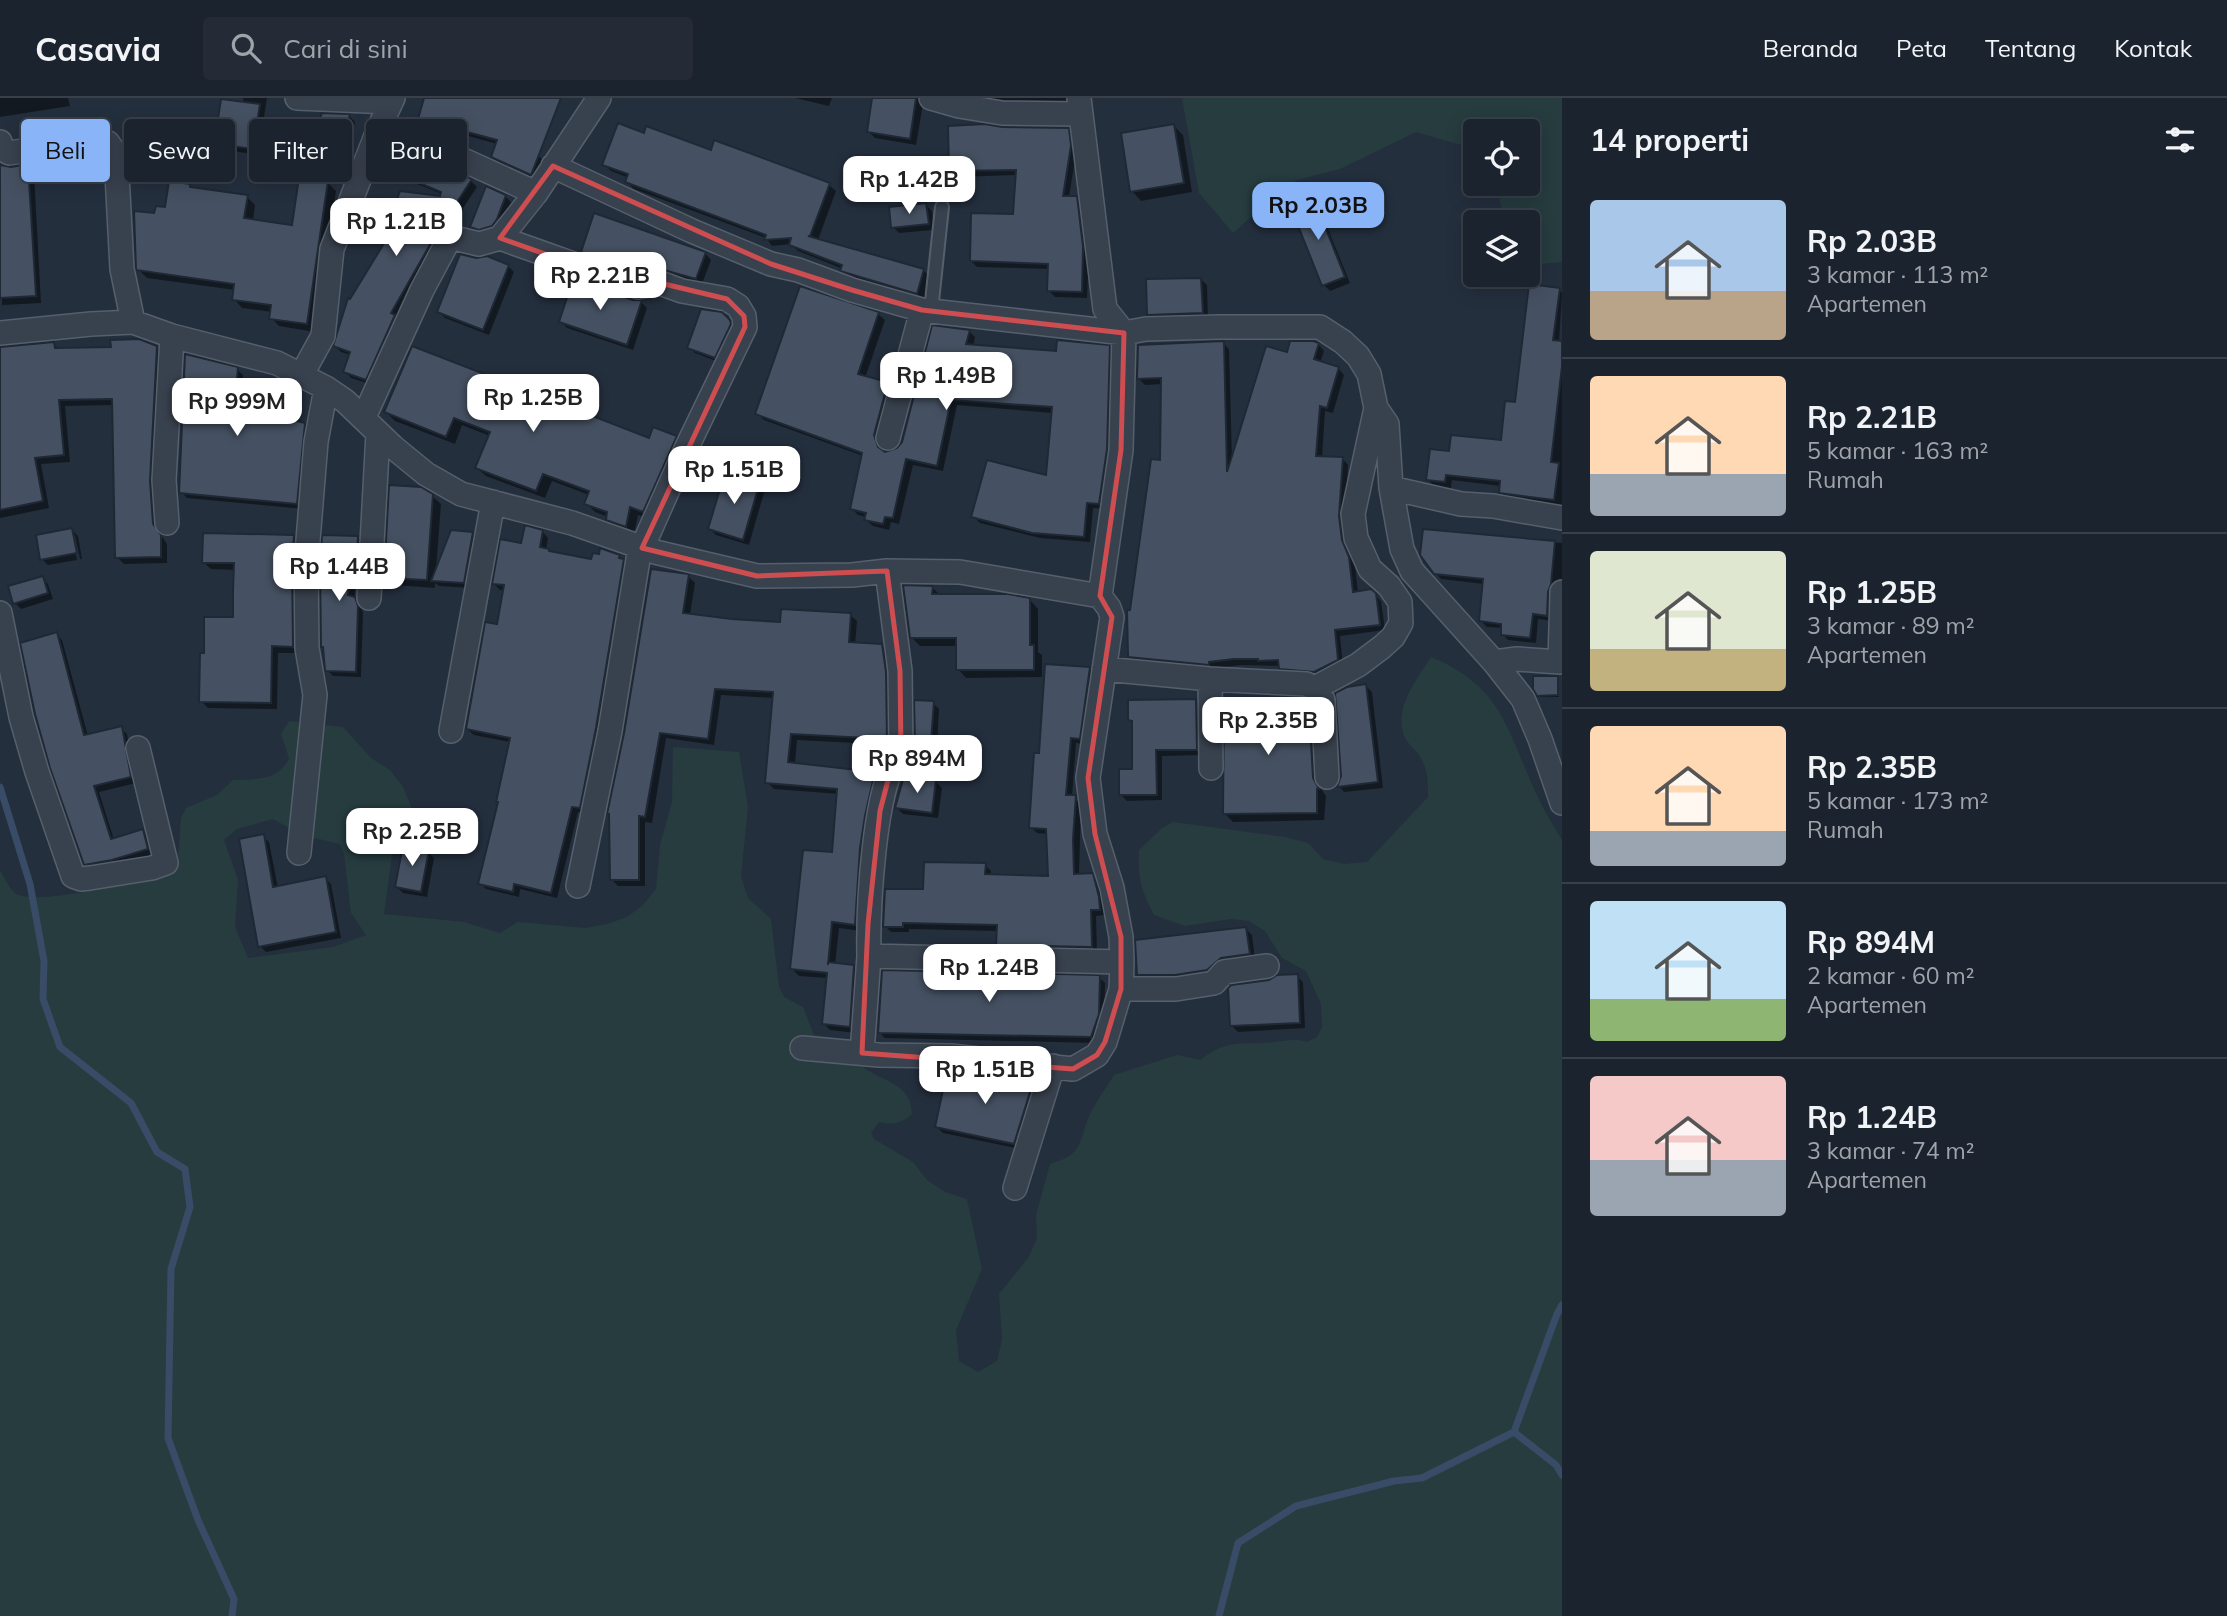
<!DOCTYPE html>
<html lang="id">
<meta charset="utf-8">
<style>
body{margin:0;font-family:Mulish,sans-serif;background:#242b36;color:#f1f3f6;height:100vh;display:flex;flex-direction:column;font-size:26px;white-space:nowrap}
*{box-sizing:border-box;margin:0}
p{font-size:23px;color:#a0a4aa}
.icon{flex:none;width:38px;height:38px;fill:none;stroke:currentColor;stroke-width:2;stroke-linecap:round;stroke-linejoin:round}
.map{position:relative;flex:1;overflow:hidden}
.details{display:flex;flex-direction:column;background:#1b232e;width:665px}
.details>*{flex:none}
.guide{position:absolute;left:21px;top:21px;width:665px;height:63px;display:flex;gap:14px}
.tools{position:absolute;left:1463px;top:21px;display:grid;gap:14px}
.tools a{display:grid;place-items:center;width:77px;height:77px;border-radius:7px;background:#1b232e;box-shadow:0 4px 18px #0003,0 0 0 2px #39404a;font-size:35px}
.price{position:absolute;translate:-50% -60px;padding:0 16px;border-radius:14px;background:#fff;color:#222;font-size:23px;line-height:46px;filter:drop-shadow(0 2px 4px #0008)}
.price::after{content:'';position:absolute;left:50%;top:42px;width:21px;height:16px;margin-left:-10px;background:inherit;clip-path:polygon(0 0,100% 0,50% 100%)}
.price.current{background:#8ab4f8;color:#111}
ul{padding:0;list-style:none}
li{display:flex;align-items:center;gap:21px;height:175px;padding:0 28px}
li+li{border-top:2px solid #39404a}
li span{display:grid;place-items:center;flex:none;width:196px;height:140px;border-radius:7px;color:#555}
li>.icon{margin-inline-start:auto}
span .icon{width:84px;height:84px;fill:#fffc;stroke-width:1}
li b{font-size:30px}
h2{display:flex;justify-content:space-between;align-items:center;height:84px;padding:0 28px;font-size:30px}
.tag{padding:0 24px;border-radius:7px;background:#1b232e;box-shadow:0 4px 18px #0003,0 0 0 2px #39404a;font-size:24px;line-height:63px}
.tag.current{background:#8ab4f8;color:#111}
header{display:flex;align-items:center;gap:42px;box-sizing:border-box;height:98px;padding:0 35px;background:#1b232e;border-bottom:2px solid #39404a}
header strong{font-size:33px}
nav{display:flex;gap:38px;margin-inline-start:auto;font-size:24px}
.search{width:490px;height:63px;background:#242b36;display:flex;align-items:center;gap:18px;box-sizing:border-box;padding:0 24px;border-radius:7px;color:#a0a4aa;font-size:26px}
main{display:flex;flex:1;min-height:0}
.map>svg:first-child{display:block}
.green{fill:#263c3f;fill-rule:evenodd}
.shadow{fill:#0007;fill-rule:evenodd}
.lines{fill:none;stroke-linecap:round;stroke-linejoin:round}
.stream{stroke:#394c67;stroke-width:7}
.building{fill:#455162;stroke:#1f2835;stroke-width:2}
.lane-casing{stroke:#565f6c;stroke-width:16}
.street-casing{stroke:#565f6c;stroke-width:26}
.lane{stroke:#38414e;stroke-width:12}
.street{stroke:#38414e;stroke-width:23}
.marked{fill:none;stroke:#ce4d50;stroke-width:5;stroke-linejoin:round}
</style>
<header>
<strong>Casavia</strong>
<div class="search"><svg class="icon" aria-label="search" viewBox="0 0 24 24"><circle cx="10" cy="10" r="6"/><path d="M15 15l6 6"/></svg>Cari di sini</div>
<nav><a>Beranda</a><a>Peta</a><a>Tentang</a><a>Kontak</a></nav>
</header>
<main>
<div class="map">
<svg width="1562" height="1518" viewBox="0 0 1562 1518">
<rect width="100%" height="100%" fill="#242f3e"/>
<!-- green -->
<path class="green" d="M1182,0H1562V164L1540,166L1528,151V124H1505L1496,86H1528V33H1475V58L1468,49L1416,34L1340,71L1297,82L1269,103L1233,135L1199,95Z
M1431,559C1503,589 1507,632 1536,695C1543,711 1553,727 1562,742V1518H0V772C3,778 9,790 15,795C35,810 151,780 177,773L181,720L186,710L217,697L233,682C256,681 279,683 289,660L281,636L289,623L343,629L371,660L390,672L403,689L416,720L396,740L393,750L384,816L464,824L500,835L518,824L586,830L607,826L627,819L643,807L656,791L660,747L672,704L673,649L739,654L748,709L741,778L748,800L771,821L779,889L784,899L803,909L814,937C821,938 829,939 836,941C849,945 856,965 867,972C888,985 911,987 912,1016C901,1026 893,1027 879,1024L871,1035L874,1041L913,1064L927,1082L945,1094L967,1101L982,1171L956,1232L959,1263L978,1274L997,1263L1002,1241L999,1196L1028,1160L1037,1141L1036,1117L1050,1066C1085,1056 1078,1043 1090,1016C1096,1003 1106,990 1114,977L1177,957L1200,962C1228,940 1243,947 1274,944C1286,943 1295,940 1307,944L1317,939L1322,929L1321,906L1306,873L1282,860L1265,833L1249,823L1231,821L1185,828L1154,817C1142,795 1137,778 1139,752L1162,730L1173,724L1285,739L1308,745L1323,761L1344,766L1367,764L1428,699C1428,682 1428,671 1419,657C1415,651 1408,646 1405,640C1392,612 1417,581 1431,559ZM273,721L302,737L340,746L344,756L351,815L366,837L333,849L248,860L235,829L238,782L224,742L237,731Z"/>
<!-- shadow -->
<path class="shadow" d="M0,0H68L70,8L0,19Z
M243,0H267L258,57L222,51L216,45L244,6Z
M426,0H546L537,57L545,63L537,82L499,65L493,59L497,46L426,26L420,20Z
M795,0H832L829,8Z
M874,0H924L916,47L875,40L869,34Z
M987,0H1073L1071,8L1036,7Z
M349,18L355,24L349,44L342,41L336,53L319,46L313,40Z
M1174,28L1183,37L1192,94L1141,103L1132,93Z
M1001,31L1068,32L1074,38L1076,56L1069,99L1076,100L1082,106L1089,156L1087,200L1055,199L1049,193L1050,171L977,169L971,163L1015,118L1017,77L957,79L951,73Z
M645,37L829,87L836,93L818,142L923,172L930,179L924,202L849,179L843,171L798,153L791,146L772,148L766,140L634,91L627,84L629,80L611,73L604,66Z
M388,50L471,83L477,89L440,145L372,287L351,280L345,273L351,257L341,254L335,248L398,126L392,120L441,100L442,96L387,74L381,68Z
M27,68L34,75L41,205L2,207L0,70Z
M328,85L336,93L315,234L279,228L271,220L272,214L242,210L234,201L235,192L147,180L138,171L156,117L166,111L190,88L193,91L247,99L255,107L253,123L294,129Z
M505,98L511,104L503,128L478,135L472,129Z
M1313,103L1319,109L1350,185L1330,193L1324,187Z
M926,107L932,113L934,132L899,135L893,129Z
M583,153L705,155L711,162L702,186L671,177L647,180L589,159Z
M508,168L514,174L489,237L445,220L439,214Z
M1201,181L1207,187L1208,221L1155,222L1149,216Z
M1559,191L1562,195L1559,244L1562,245V407L1506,400L1500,394L1501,388L1452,382L1451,390L1434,388L1428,382L1451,355L1502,344Z
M633,204H641L647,210L633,252L567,230L561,224Z
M721,216L736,230L721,265L695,255L689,249Z
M878,216L885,222L865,280L888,285L894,292L880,345L885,355L899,352L969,233L975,239L973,249L1058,255L1109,249L1115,256L1113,358L1105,411L1093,410L1090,444L1040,440L980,425L973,418L1047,379L1053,315L957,307L943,373L913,367L899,426L891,424L889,432L873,428L866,422L867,419L858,417L852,411L863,358L764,322L757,316Z
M1223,245L1229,251L1232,361L1288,256L1318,246L1324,253L1320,265L1338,270L1344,277L1333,315L1325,313L1322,360H1342L1348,367L1345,425L1348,450L1355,467L1358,495L1371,493L1381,503L1385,532L1340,538L1343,568L1321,580L1287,576L1280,568L1241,567L1215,570V572L1136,565L1129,558L1132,514L1162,364L1163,286L1145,287L1139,281Z
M54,246L60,252L156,249L164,256L156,391L159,434L167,446V465L124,466L117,459L114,307L65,308L70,364L41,366L49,410L0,420V268Z
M413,250L650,342L676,339L685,348L652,422L638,417L634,436L616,430L608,421V419L595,414L586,405L589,397L552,383L545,400L486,378L477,370L490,338L462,327L455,346L395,323L386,314Z
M237,271L243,277L242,295L296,299L302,305L299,325L304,327L311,333L303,411L187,400L181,394Z
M759,385L765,391L749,447L716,437L710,431Z
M432,398L441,406L436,472L473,436L479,442L470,490L439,488L435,485V490L394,487L386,479Z
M72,432L78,438L82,461H80L75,437H72L77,462L48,467L42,461Z
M542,433L548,440L546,452L551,455L592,463L619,458L629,469L586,715L578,714L557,800L520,791L519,799L486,791L480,785L500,705L510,644L474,637L467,631L498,528L505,492H500L494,486L522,447Z
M1424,433L1562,445V487L1553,523L1538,521L1536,545L1508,542L1502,536L1503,530L1487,529L1481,523L1484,486L1441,481L1425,464L1422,457Z
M294,438L301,445L299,555H278L277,611L208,610L201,603L206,557L234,521L236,472L211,471L204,465ZM292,443H296L293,476H290Z
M358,439L364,445L362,483H356L354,500L361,507L363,515L361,579L333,578L327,572Z
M688,478L695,485L690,517L782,526L850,517L857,523L855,547L882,548L889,555L893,647L797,642L795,666L875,676L881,683L861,833L839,830L835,867L854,869L860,875L856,935L830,932L824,926L828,880L799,878L792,871L833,756L839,696L774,691L767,684L774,600L721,597L714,647L666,640L652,725L645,724V788H618L611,781Z
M42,480L48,486L53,501L21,511L15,505Z
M932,489L941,498L1030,502L1038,511V554L1042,557V579L966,580L958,571V548H920L912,540Z
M56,536L62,542L88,638L121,630L127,636L136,685L99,694L114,742L143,733L149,739L153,757L118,768L92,772L85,766Z
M1089,571L1095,577L1085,646L1076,645L1072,699L1081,705L1079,777H1092L1098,783L1105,807V817L1096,818L1097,855L1004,852L998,846V833L909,831V834H891L885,828L925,793L985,767L991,773V778L1049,779L1048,736L1037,735L1031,729L1041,657Z
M1557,580L1559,582V599H1541L1538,596Z
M1366,588L1372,594L1383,690L1344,694L1339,688Z
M1195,602L1202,609V657L1162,658V702L1127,703L1121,697L1134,672V626L1130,622Z
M1302,602L1317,616L1320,689L1326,698L1324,722L1233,724L1225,716Z
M933,605L939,611L937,649L923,648L917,642Z
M936,684L942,690L938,720L903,716L897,710Z
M263,738L269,744L278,790L325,780L331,786L341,840L266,854L260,848Z
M428,754L434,760L427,799L403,795L397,789Z
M1246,831L1252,837L1255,862L1213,877L1144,882L1138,876Z
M1297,878L1303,884L1305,930L1238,934L1232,928L1270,884Z
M1099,879L1105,885L1104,923L1097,945L885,940L879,934Z
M979,977L1033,983L1039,989L1020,1051L943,1035L936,1028L977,987Z"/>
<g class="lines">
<!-- stream -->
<path class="stream" d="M0,689L30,786L44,863L43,901L60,949L131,1005L157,1054L185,1071L190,1109L171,1171L168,1340L198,1422L234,1501L232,1518
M1514,1334L1556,1367L1562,1377
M1219,1518L1238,1445L1296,1408L1394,1383L1422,1380L1514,1334L1557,1216L1562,1207"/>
</g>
<!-- building -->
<path class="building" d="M424,0H561L531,77L491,59L497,42L418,21Z
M872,0H916L910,41L867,34Z
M221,1L260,6L253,51L214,46Z
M322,15L350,16L343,39L336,36L330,49L311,41Z
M618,25L644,35L646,28L711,52L714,42L830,85L810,138H808L924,171L917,196L840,173L842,167L789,147L791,140L764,142L766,137L625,84L628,76L602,67Z
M985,26L1002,29L1069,30L1071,48L1063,98H1077L1083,149L1082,194L1047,193L1048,166L970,163L971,115L1013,116L1016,72L949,73L948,28Z
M1174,26L1184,85L1130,94L1121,35Z
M387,48L472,81L435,138L391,215L395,217L366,282L343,274L350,254L333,248L348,200L350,201L397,124L390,121L400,93L440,98L441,94L379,68Z
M28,66L36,198L0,200V67L11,69Z
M299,79L328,83L307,226L269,221L271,207L232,202L234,186L136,172L134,113L154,115L156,108L165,109L169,83L190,86V89L248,97L244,120L292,127Z
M486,88L506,97L497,121L492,128L479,132L470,129Z
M1314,101L1345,179L1322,188L1291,110Z
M926,105L929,126L891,130L889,109Z
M594,115L706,154L696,181L664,172L639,175L581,154Z
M460,156L476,160L487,158L509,167L483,232L437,214Z
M1201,180L1203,215L1147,217L1146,181Z
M573,181L633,202H642L627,247L559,224Z
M1529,186L1560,190L1553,242L1562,243V268L1551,364L1559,365L1554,402L1499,395L1500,383L1446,377L1445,384L1426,382L1430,351L1449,353L1451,337L1501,342L1505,303L1515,304Z
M800,188L879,214L858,276L888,284L874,337L878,349L885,354L897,350L902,344L932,227L970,232L966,246L1056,253L1057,242L1110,247L1107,351L1099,406L1087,405L1084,439L1032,435L971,419L987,362L1046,377L1052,309L951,302L937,368L906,361L893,420L885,419L883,426L864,422L866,415L850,411L862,355L755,316Z
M701,211L722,214L730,222L731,226L715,260L687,250Z
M139,241L157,248L150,383L153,426L161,437V459L115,460L112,301L59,302L64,357L35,360L43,403L0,412V249L54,244L55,250L111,249L110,242Z
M1224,243L1227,374L1266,248L1287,254L1290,243H1313L1319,245L1314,261L1339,269L1327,310L1320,308L1316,358L1343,359L1339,418L1342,442L1349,459L1353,494L1371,491L1376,495L1380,527L1335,532L1338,562L1314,574L1279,571L1278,562L1258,563V561H1234L1209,564V567L1128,559L1127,512H1130L1151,361L1160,362L1161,280L1137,281L1138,247Z
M412,248L649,340L653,329L677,338L643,414L630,409L626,429L606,422L607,414L584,406L589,393L543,376L536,393L475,370L490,334L454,320L446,339L384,314Z
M185,256L238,269L236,292L297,298L293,322L305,325L297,406L179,395Z
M725,374L760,384L743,442L708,431Z
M389,387L421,389L433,396L427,482L384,480Z
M525,427L543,432L540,449L549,451V453L591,461L593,455L599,456L600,450L620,457L619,460L624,461L596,630L580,710L572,709L551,795L514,786L513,794L478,786L498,704H496L510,640L466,631L485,524L497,526L504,487L492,486L500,441L521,445Z
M72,430L77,455L40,462L36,437Z
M1423,431L1555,443L1551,486L1548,494L1547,518L1533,516L1530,540L1501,537V526L1479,523L1483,481L1434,476L1420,457Z
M451,432L473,434L464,485L431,483Z
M203,435L294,437L292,467L293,549L272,548L271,605L199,604L200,555H204V519H233V494L234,465H202Z
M322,437L358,438L356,478H351L348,497L355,499L358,508L356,574L325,573L323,549H321L320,467Z
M651,471L689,476L683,515L732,521L780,524L781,511L851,515L849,544L882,546L886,574L887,641L791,636L788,664L875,674L865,718L860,750L855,827L832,824L828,867V864L854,867L850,929L822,926L827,875L790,871L803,752L832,754L837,691L765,685L773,594L715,591L708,641L660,635L645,719L639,718V782H610L609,716H607L624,635Z
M43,478L48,495L13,506L8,488Z
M903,487L933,488L932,496H1008L1030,500V547H1034V572H956V540H910Z
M57,534L84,637L122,628L131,679L94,688L111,741L143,731L148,751L112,762L84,767L50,670L35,616L20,545Z
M1045,566L1090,569L1080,641L1071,640L1066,697H1076L1073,741L1074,776L1093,775L1099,799L1100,812H1091L1092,849L996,847L997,827L903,825V829H883L885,791H923L924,764L986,765L985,776L1048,778L1046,731L1029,730L1034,655H1039Z
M1533,578H1558V597L1537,598L1533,591Z
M1366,586L1378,684L1337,689L1341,678L1335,595L1347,589Z
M1281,600H1303L1309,607L1313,680L1319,691H1317V715L1223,716L1224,601Z
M1196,601L1197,652H1156L1157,697H1119V671H1132V623L1128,622V602Z
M914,602L934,603L931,644L915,643Z
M904,678L936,682L932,715L895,710Z
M264,736L273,789L326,778L336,834L258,849L239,741Z
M403,747L429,752L421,794L395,789Z
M1246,829L1250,856L1221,860L1207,872L1175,877H1137L1135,842Z
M882,872L1100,877L1099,916L1091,939L878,935Z
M1298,876L1300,925L1230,928L1228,890L1231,887L1269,882L1277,877Z
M978,975L1034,981L1014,1046L935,1029L946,978L976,985Z"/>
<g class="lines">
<defs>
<path id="lane" d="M931,213L942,109"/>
<path id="street" d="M297,0L390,4
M931,0L959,8L1002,15L1080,16
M379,30L459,60L536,95
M0,44L2,50L9,55L65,47L108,45L116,57L122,171L133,224
M553,68L692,133L771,166L798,172L852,192L922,212L1124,235L1146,231L1218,229H1320L1343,244L1358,258L1369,276L1376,310L1353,416L1356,440L1370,471L1389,488L1400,504L1401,525L1393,539L1382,549L1358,567L1315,590
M500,140L638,189L660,185L682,193L727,201L738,208L744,218L745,229L686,351L642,450
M0,235L91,226L133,224L172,238L277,265L326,290L345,303L393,349L426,376L461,396L572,425L655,454L757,478L852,477L887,473L960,474L1100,498
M302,276L323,238L332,151L379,30L393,0
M1376,310L1387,326L1391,390L1402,451L1412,473L1494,564L1523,601L1540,641L1562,705
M364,319L422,192L447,145L454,140L479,146L500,140L536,95L599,0
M888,340L922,212
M1391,390L1461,406L1493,408L1562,420
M167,425L164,382L172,238
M887,473L900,573L901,654C873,685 868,815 869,858L1122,864
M369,500L378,335
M0,515L21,619L37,674L73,778L81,781L90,780L152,770L166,765L138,650
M1494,564L1517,561L1560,564L1562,494
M1104,571L1210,581L1306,586L1315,590L1323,602L1327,679
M1210,581L1211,670
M451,633L493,404
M299,755L315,597L307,550L306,467L316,344L326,290
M578,788L610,633L640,449
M1121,891H1176L1214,885L1224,874L1267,868
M802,950L879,957L951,958L1073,971L1097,957L1105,944L1121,891L1122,864L1121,839L1112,790L1095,736L1088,680L1112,519L1109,510L1100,498L1121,352L1124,235L1105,211L1079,0
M862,955L869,858
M1015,1090L1053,968"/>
</defs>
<!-- lane casing -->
<use href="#lane" class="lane-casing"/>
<!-- street casing -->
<use href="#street" class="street-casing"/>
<!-- lane -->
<use href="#lane" class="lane"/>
<!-- street -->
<use href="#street" class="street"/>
</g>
<!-- marked area -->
<path class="marked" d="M553,68L771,166L852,192L922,212L1124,235L1121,352L1100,498L1112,519L1088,680L1095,736L1121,839V891L1105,944L1097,957L1073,971L862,955L868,826L880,713L893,663L901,654L900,573L887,473L757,478L642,450L745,229L744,218L727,201L660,185L638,189L500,140Z"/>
</svg>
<div class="tools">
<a><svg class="icon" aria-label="locate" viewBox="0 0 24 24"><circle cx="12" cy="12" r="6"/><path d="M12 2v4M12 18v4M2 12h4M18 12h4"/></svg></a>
<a><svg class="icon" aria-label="layers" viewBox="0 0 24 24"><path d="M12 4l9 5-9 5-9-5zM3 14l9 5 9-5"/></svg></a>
</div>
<b class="price" style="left:909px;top:118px">Rp 1.42B</b>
<b class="price current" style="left:1318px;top:144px">Rp 2.03B</b>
<b class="price" style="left:396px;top:160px">Rp 1.21B</b>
<b class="price" style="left:600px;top:214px">Rp 2.21B</b>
<b class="price" style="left:946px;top:314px">Rp 1.49B</b>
<b class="price" style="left:533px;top:336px">Rp 1.25B</b>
<b class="price" style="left:237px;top:340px">Rp 999M</b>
<b class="price" style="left:734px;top:408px">Rp 1.51B</b>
<b class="price" style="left:339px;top:505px">Rp 1.44B</b>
<b class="price" style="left:1268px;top:659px">Rp 2.35B</b>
<b class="price" style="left:917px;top:697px">Rp 894M</b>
<b class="price" style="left:412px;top:770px">Rp 2.25B</b>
<b class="price" style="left:989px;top:906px">Rp 1.24B</b>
<b class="price" style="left:985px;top:1008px">Rp 1.51B</b>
<div class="guide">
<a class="tag current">Beli</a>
<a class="tag">Sewa</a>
<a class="tag">Filter</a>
<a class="tag">Baru</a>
</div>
</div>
<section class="details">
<h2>14 properti<svg class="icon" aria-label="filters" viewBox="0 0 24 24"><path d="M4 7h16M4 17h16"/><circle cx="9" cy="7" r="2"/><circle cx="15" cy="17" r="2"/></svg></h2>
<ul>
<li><span style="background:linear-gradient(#a9c7e8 65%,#b9a48a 0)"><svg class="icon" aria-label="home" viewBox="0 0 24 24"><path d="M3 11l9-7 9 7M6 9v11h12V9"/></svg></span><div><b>Rp 2.03B</b><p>3 kamar · 113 m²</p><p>Apartemen</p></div></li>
<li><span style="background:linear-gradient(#ffd9b3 70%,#9aa5b1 0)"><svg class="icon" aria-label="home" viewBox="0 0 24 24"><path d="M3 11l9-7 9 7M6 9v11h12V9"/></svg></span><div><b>Rp 2.21B</b><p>5 kamar · 163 m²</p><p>Rumah</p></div></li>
<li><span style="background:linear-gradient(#dfe7d0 70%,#c2b280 0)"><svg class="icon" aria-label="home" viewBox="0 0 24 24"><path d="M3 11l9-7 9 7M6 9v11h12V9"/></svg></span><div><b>Rp 1.25B</b><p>3 kamar · 89 m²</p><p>Apartemen</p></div></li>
<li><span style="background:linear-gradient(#ffd9b3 75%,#9aa5b1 0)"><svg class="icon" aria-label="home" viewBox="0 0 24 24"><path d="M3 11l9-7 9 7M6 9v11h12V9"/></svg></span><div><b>Rp 2.35B</b><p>5 kamar · 173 m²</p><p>Rumah</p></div></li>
<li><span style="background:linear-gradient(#bfe0f5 70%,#8fb573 0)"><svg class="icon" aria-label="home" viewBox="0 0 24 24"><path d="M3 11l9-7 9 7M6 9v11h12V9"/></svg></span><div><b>Rp 894M</b><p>2 kamar · 60 m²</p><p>Apartemen</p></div></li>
<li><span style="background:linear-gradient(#f6c9c9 60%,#9aa5b1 0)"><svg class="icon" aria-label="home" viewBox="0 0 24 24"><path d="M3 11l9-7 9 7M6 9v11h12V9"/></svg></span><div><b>Rp 1.24B</b><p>3 kamar · 74 m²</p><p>Apartemen</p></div></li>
</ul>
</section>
</main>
